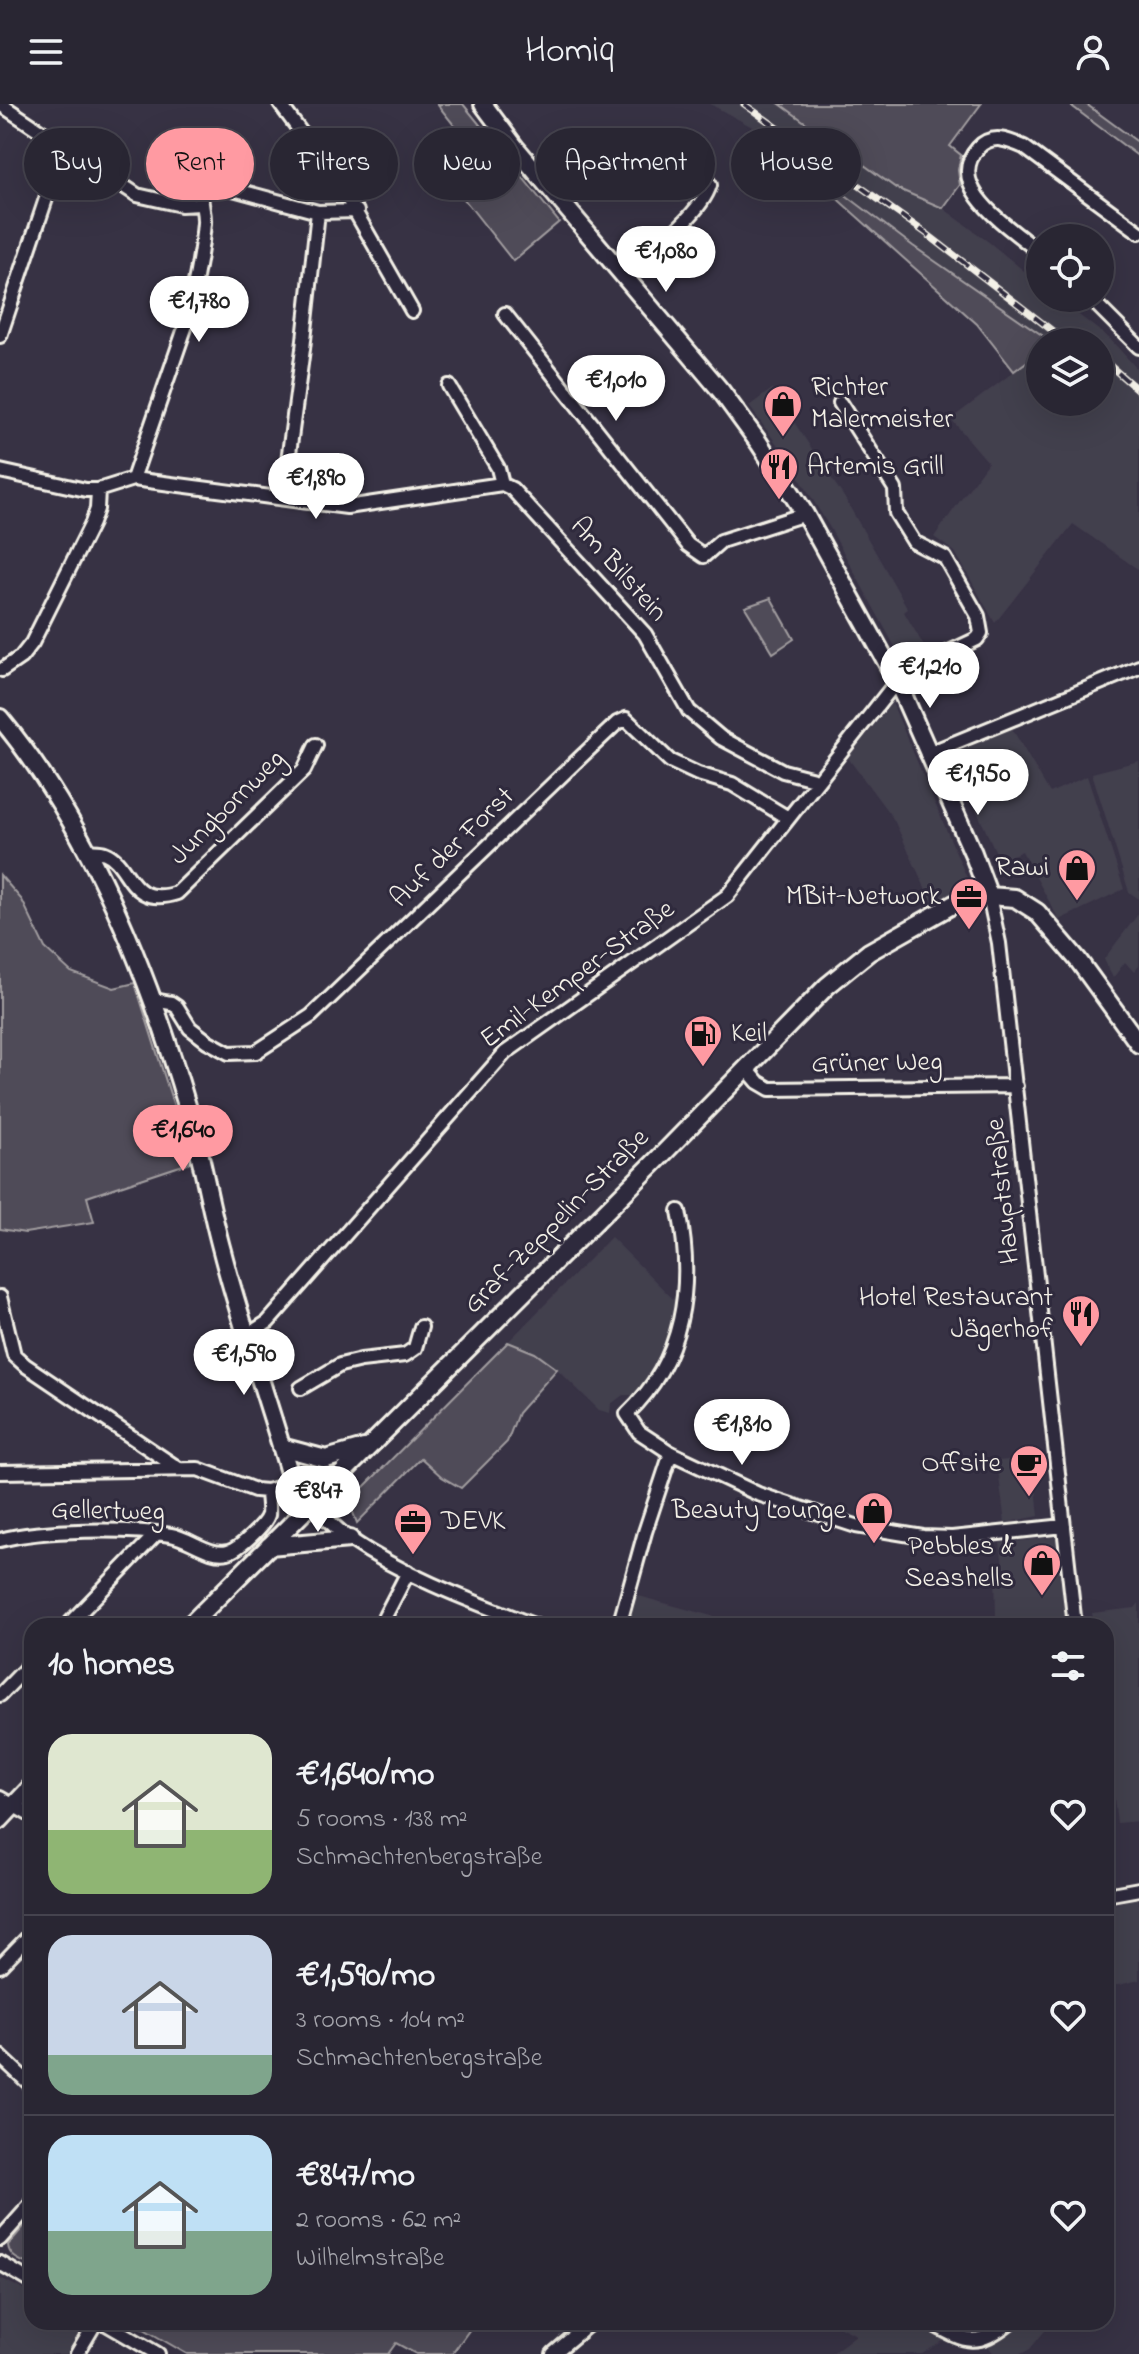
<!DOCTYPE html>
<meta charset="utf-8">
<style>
body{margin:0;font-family:"Indie Flower",sans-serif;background:#312e3b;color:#f1f3f6;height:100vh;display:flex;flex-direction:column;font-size:30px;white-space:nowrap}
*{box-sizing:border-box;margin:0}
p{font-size:26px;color:#a5a5ac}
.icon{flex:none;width:44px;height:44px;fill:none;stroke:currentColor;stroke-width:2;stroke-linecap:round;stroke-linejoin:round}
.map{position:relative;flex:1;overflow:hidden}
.drawer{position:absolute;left:24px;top:1514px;width:1090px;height:712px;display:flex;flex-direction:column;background:#292633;border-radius:24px;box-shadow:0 8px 32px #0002,0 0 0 2px #45434e}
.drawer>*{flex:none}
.banner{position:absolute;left:24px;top:24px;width:1092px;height:72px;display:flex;gap:16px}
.buttons{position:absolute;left:1026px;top:120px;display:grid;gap:16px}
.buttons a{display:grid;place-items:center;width:88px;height:88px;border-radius:50%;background:#292633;box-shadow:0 8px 32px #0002,0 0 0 2px #45434e;font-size:40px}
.price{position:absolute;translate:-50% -68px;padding:0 18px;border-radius:28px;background:#fff;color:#222;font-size:26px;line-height:52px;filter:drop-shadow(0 2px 4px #0008)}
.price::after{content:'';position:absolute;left:50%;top:48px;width:24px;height:18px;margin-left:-12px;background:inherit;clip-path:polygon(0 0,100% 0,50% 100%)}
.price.selected{background:#ff9aa2;color:#111}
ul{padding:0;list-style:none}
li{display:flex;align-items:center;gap:24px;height:200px;padding:0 24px}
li+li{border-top:2px solid #45434e}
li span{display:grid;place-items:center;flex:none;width:224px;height:160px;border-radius:24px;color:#555}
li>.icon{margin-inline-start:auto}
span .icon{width:96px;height:96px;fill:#fffc;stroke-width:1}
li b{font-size:34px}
h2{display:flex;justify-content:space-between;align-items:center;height:96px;padding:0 24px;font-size:34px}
.chip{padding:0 28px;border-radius:36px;background:#292633;box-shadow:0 8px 32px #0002,0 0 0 2px #45434e;font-size:28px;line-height:72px}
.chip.selected{background:#ff9aa2;color:#111}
header{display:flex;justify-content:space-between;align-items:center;height:104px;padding:0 24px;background:#292633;font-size:36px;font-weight:600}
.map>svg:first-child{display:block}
.built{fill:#433f4e}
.green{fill:#504b59;stroke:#a29ea0;stroke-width:2}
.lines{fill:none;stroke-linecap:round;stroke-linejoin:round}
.street-casing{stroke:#f4f1e8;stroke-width:18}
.secondary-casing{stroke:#f4f1e8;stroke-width:22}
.street{stroke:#2f2a3d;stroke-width:12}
.secondary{stroke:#2f2a3d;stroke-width:16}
.rail-casing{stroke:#f4f1e8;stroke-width:7}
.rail{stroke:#2f2a3d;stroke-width:4;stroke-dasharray:12;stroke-linecap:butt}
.labels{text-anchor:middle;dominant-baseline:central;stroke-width:6;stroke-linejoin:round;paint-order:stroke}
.poi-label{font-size:28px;fill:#f4f1e8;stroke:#2f2a3d;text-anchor:end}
.street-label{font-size:28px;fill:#f4f1e8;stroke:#2f2a3d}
</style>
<header><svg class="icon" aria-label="menu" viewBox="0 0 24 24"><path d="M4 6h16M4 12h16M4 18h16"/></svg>Homiq<svg class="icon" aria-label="person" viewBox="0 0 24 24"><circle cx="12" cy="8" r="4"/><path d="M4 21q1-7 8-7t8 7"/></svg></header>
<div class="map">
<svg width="1139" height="2250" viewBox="0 0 1139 2250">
<rect width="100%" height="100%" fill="#373244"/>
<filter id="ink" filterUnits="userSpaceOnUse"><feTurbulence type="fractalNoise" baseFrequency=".0125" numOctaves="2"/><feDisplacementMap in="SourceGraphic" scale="16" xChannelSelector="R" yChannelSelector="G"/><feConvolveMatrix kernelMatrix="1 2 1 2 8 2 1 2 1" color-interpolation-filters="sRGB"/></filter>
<g filter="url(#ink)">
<!-- built -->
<path class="built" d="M710,0H780L896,84L943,104L990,139L1040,180V194H1057L1110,235L1139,267V466L1073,420L995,519L955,448L934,433L988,358L951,315L1040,248V298H1100V238H1052L913,142L765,30Z
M772,285L844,393L908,505L904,508L928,549L905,561L830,424L790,358L749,302Z
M892,599L970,781L932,799L894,716L848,654Z
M1011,623L1050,689L1087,672L1124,785L1059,816L1022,747L1000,757L950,650Z
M1139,657V795L1129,788L1092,669Z
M1139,809V862L1134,868L1125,858L1113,874L1104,855Z
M611,1133L679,1201L672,1230L639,1291H623L611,1300L610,1309L599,1306L557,1265L535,1249L508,1238Z
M1033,1354L1039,1412L1005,1419L997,1357Z
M1058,1433L1068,1522H1007V1517L996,1518L995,1463L1003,1462L1000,1439Z
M635,1491L748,1522H627Z
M1139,1499V1717L1117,1719L1106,1625V1522H1094L1092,1509L1135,1504Z
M1139,1792V1876L1119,1881H1106V1803Z
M0,2174L32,2190V2218H81L82,2228L69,2250H0Z
M831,2218H918L945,2236L922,2250H831L856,2231Z
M1018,2218H1052L1030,2245L1021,2250H994L986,2239Z"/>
<!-- green -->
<path class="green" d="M437,0H463L559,118L513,157L449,76L461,67L459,63L478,51Z
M780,0H981L950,42L961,51L958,66L960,81L943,104L896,84Z
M1069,0H1086L1139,39V53Z
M765,30L913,142L1052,238H1040V248L1014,267L977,220Z
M771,494L794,535L773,549L745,503Z
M0,771L22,796L45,844L71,868L114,884L135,879L182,1028L189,1059L87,1093L94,1118L25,1129L0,1125Z
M508,1238L535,1249L557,1265L518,1309L507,1338L461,1384L442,1373L421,1354L357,1419L349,1398Z
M32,2113V2162C22,2157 9,2154 8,2141Z
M132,2218H475L452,2250H416L396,2239L388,2250H187Z"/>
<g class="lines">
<defs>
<path id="street" d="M0,0L137,91L181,101L200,100
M280,0L340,81L412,207
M1040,149C1013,125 942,84 978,44C992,29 1008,36 1024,43L1139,128
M624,171C648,150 701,111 710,81L704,72L681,55
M1090,194L1139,243
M505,210L688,441L704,452L721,437L805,410
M0,232L56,65L67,45
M449,282L498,364L502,380
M0,367L86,386H98L133,375L347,403L502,380L512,385L645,530L689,607L721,634L783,667L818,676
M133,375L185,224C193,189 201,154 204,119C205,105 198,96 203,82L211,79L318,108L357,107
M283,394L303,245L318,108
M2,566L21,553L32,539L92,419L97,405L98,386
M927,650L1139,563
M86,747C92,748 100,747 105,749C131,759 128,805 177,789L304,666L316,641
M989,792L999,839L1075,1522
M154,896L171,899L177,903L190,924L207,937L229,949L256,948L311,912L582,652L617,619L626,615L670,657L698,670L732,680L788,714
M747,965L758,978L770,985L1016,982
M679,1107C694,1182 684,1256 627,1310L639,1328L671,1349L758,1390L856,1422L923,1433L952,1434L1064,1422
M0,1193L14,1251L25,1261L179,1365
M246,1232L268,1218L505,949L727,792L897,577L920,562L977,535L981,529L978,512L945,454L914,438L896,409L895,385L840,299
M301,1284L340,1261L361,1256L405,1251L415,1244L421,1223
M0,1368L198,1365L255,1386L267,1387L292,1379
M310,1399C323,1411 337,1426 351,1436C407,1474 474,1498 536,1522
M0,1436C42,1425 128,1424 171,1431C189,1434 210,1453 228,1448C238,1446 265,1421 268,1411C269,1404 267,1394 267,1387
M67,1522L156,1430
M380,1522L408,1468
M619,1522L645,1428L671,1349
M0,1591L32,1558
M0,1694L32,1712
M1106,1791L1139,1785
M0,1862L32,1829
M0,1952L32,1982
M0,2135L32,2099
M0,2159L32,2178
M103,2218L158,2250
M929,2218C964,2237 975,2246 1010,2218
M77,2250L96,2218
M553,2250L591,2218"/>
<path id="secondary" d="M483,0L515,43L721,287L759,339L805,410L897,577L973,749L989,792
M0,614C90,723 149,871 188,1005C202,1052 209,1100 222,1147C242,1225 270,1301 292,1379L310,1399
M281,1343L326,1355L364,1344
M269,1442L350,1435
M189,1522L653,1060L827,882L869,848L954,800L989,792L1015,794L1037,808L1078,856L1139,940
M0,1716L32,1682"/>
</defs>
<!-- street casing -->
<use href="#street" class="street-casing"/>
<!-- secondary casing -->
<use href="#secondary" class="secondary-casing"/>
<!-- street -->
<use href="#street" class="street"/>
<!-- secondary -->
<use href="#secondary" class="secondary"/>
<defs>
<path id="rail" d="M744,0L927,130L1067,238
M1100,253L1139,287"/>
</defs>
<!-- rail casing -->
<use href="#rail" class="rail-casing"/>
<!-- rail -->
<use href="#rail" class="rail"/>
</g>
</g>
<!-- icons -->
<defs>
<symbol id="shop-pin" viewBox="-11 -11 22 30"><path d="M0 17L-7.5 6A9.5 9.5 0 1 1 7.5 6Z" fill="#ff9aa2" stroke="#2f2a3d"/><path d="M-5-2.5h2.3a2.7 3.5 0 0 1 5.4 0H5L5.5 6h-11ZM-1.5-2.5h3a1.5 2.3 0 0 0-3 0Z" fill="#111"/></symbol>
<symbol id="restaurant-pin" viewBox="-11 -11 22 30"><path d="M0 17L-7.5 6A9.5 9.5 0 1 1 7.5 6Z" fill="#ff9aa2" stroke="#2f2a3d"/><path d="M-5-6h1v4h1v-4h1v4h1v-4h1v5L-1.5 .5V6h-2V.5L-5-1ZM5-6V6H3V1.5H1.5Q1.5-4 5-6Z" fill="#111"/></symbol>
<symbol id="office-pin" viewBox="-11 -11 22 30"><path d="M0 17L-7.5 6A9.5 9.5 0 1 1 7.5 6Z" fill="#ff9aa2" stroke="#2f2a3d"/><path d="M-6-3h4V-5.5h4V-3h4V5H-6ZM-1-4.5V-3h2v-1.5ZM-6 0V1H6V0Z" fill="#111"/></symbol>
<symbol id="fuel-pin" viewBox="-11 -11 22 30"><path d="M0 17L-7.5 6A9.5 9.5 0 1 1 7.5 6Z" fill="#ff9aa2" stroke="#2f2a3d"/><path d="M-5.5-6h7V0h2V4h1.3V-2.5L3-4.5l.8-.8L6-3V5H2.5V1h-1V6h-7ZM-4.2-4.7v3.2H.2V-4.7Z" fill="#111"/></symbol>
<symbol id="cafe-pin" viewBox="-11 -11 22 30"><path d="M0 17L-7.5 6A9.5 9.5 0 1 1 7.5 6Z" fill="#ff9aa2" stroke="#2f2a3d"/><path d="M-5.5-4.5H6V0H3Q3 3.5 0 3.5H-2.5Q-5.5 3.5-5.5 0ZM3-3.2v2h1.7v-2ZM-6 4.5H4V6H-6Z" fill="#111"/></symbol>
</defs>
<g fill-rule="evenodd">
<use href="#shop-pin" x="761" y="278" width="44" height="60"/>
<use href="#restaurant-pin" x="757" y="341" width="44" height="60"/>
<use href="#shop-pin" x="1055" y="742" width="44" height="60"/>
<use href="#office-pin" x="947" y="771" width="44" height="60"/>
<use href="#fuel-pin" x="681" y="908" width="44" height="60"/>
<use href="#restaurant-pin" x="1059" y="1188" width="44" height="60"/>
<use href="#cafe-pin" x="1007" y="1338" width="44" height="60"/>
<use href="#shop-pin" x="852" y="1385" width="44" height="60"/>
<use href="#office-pin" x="391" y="1396" width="44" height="60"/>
<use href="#shop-pin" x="1020" y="1437" width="44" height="60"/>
</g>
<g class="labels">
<!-- poi labels -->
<g class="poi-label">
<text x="811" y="284" text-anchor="start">Richter<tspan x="811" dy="32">Malermeister</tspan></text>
<text x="807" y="363" text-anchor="start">Artemis Grill</text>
<text x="1049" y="764">Rawi</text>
<text x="941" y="793">MBit-Network</text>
<text x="731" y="930" text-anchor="start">Keil</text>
<text x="1053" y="1194">Hotel Restaurant<tspan x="1053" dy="32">Jägerhof</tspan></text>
<text x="1001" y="1360">Offsite</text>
<text x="846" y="1407">Beauty Lounge</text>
<text x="441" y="1418" text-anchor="start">DEVK</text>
<text x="1014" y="1443">Pebbles &amp;<tspan x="1014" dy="32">Seashells</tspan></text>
</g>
<!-- street labels -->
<g class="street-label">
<text transform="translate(618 466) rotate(48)">Am Bilstein</text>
<text transform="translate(228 704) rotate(-45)">Jungbornweg</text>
<text transform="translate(453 744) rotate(-44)">Auf der Forst</text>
<text transform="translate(578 871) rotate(-36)">Emil-Kemper-Straße</text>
<text transform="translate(877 960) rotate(-1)">Grüner Weg</text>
<text transform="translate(1004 1087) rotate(-96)">Hauptstraße</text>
<text transform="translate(557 1118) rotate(-45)">Graf-Zeppelin-Straße</text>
<text transform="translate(108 1408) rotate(1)">Gellertweg</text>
</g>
</g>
</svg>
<div class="buttons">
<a><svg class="icon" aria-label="locate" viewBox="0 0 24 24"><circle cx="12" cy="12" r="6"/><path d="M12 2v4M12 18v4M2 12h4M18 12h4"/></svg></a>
<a><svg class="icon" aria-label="layers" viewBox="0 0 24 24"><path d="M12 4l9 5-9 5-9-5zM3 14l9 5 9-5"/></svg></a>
</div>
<b class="price" style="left:666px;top:190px">€1,080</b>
<b class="price" style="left:199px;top:240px">€1,780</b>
<b class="price" style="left:616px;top:319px">€1,010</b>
<b class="price" style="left:316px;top:417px">€1,890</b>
<b class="price" style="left:930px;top:606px">€1,210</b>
<b class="price" style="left:978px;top:713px">€1,950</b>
<b class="price selected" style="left:183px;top:1069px">€1,640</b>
<b class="price" style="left:244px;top:1293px">€1,590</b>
<b class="price" style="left:742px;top:1363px">€1,810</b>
<b class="price" style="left:318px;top:1430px">€847</b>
<div class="banner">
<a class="chip">Buy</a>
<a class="chip selected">Rent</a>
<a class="chip">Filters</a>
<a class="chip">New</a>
<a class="chip">Apartment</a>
<a class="chip">House</a>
</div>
<section class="drawer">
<h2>10 homes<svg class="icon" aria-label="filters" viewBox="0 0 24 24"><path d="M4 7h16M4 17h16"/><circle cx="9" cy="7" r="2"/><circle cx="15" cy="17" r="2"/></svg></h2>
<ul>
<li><span style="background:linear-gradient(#dfe7d0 60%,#8fb573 0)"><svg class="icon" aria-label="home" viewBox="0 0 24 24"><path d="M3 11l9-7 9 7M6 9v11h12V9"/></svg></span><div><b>€1,640/mo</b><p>5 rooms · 138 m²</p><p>Schmachtenbergstraße</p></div><svg class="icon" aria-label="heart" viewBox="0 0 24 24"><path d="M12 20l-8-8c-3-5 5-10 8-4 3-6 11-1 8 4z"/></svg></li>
<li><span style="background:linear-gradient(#c9d6e8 75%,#7fa58c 0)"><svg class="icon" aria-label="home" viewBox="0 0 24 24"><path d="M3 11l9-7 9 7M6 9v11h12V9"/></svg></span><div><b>€1,590/mo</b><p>3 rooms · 104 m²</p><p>Schmachtenbergstraße</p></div><svg class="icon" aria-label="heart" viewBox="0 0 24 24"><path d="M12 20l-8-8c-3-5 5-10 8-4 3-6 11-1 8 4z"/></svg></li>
<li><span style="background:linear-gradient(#bfe0f5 60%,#7fa58c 0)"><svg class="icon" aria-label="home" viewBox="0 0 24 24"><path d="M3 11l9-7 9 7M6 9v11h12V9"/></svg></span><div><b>€847/mo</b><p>2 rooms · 62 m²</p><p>Wilhelmstraße</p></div><svg class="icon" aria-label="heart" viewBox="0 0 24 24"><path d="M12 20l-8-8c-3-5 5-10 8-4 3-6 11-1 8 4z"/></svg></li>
</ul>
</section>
</div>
